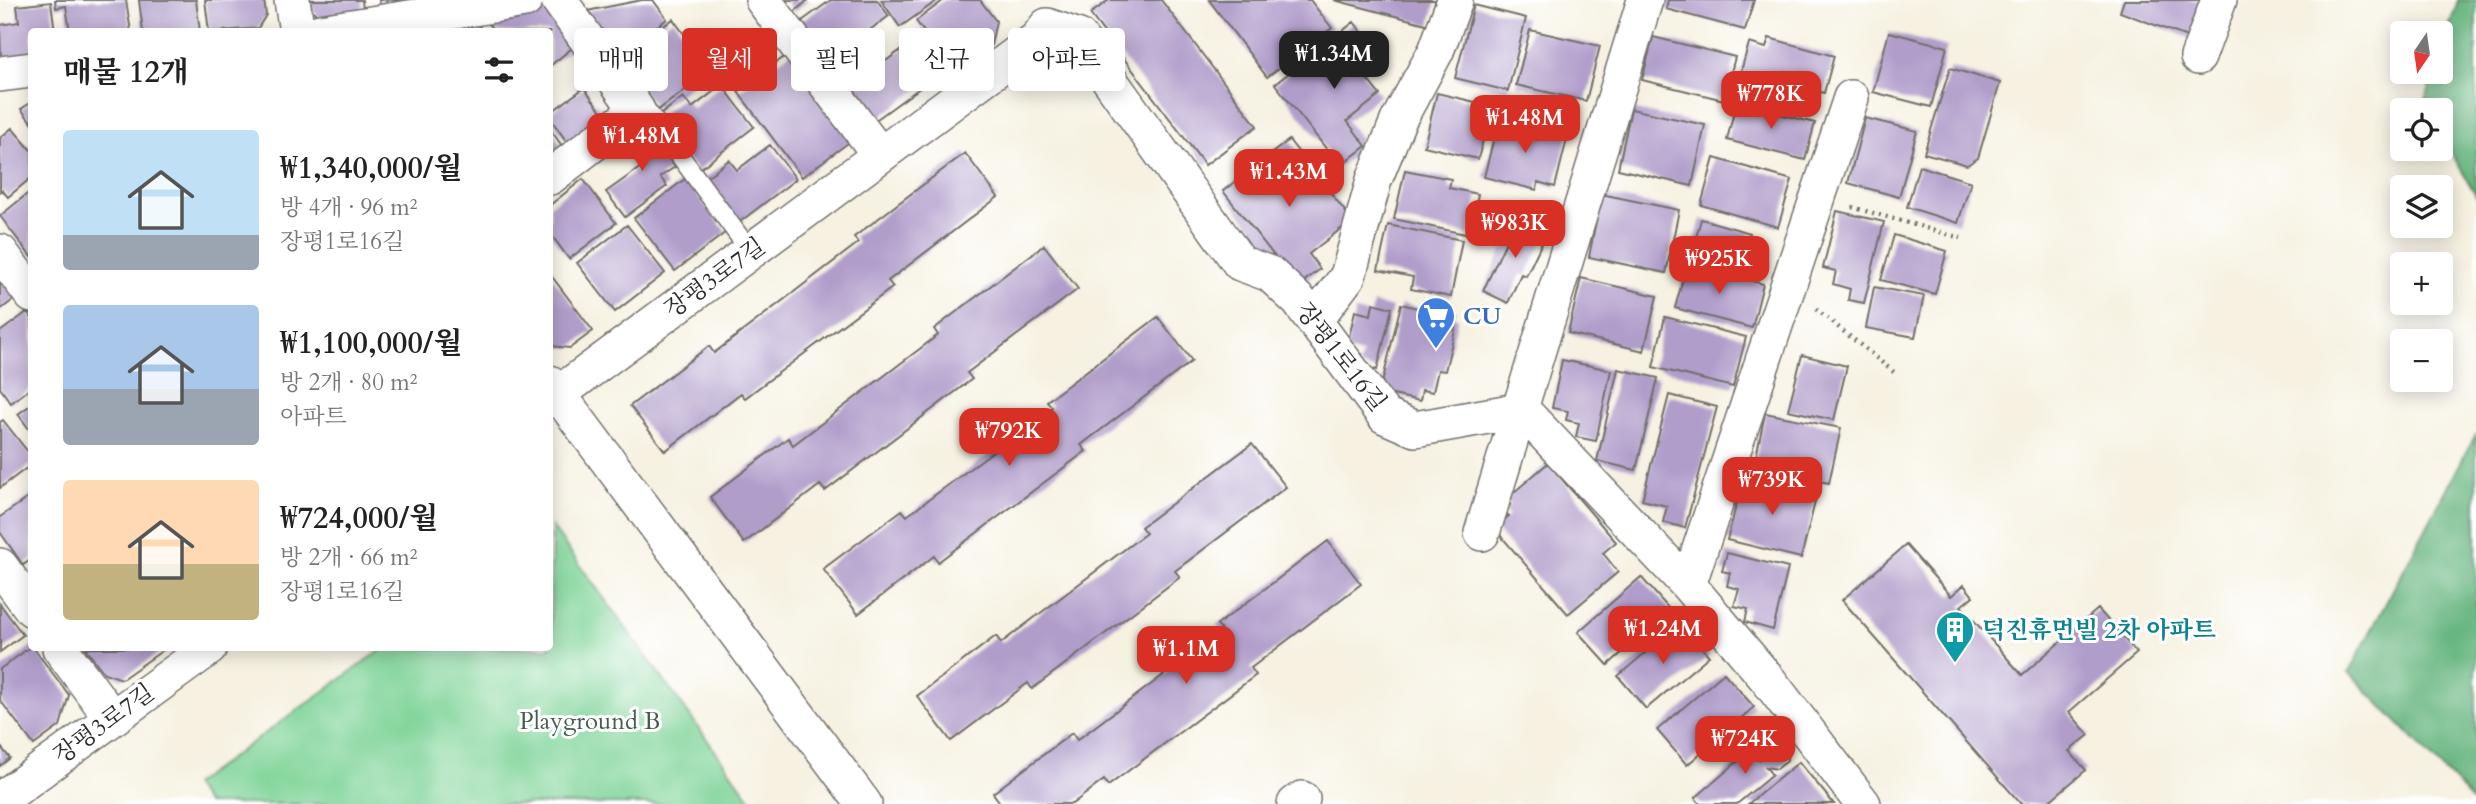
<!DOCTYPE html>
<html lang="ko">
<meta charset="utf-8">
<style>
body{margin:0;font-family:Cardo,"Noto Serif KR",serif;background:#f6f6f6;color:#222;height:100vh;display:flex;flex-direction:column;font-size:26px;white-space:nowrap}
*{box-sizing:border-box;margin:0}
p{font-size:23px;color:#767676}
.icon{flex:none;width:38px;height:38px;fill:none;stroke:currentColor;stroke-width:2;stroke-linecap:round;stroke-linejoin:round}
.map{position:relative;flex:1;overflow:hidden}
.panel{position:absolute;left:28px;top:28px;width:525px;height:623px;display:flex;flex-direction:column;background:#fff;border-radius:7px;box-shadow:0 4px 18px #0003}
.panel>*{flex:none}
.banner{position:absolute;left:574px;top:28px;width:665px;height:63px;display:flex;gap:14px}
.needle{width:46px;rotate:193deg}
.tools{position:absolute;left:2390px;top:21px;display:grid;gap:14px}
.tools a{display:grid;place-items:center;width:63px;height:63px;border-radius:7px;background:#fff;box-shadow:0 4px 18px #0003;font-size:35px}
.price{position:absolute;translate:-50% -60px;padding:0 16px;border-radius:14px;background:#d93025;color:#fff;font-size:23px;line-height:46px;filter:drop-shadow(0 2px 4px #0008)}
.price::after{content:'';position:absolute;left:50%;top:42px;width:21px;height:16px;margin-left:-10px;background:inherit;clip-path:polygon(0 0,100% 0,50% 100%)}
.price.current{background:#222;color:#fff}
ul{padding:0;list-style:none}
li{display:flex;align-items:center;gap:21px;height:175px;padding:0 35px}
li span{display:grid;place-items:center;flex:none;width:196px;height:140px;border-radius:7px;color:#555}
li>.icon{margin-inline-start:auto}
span .icon{width:84px;height:84px;fill:#fffc;stroke-width:1}
li b{font-size:30px}
h2{display:flex;justify-content:space-between;align-items:center;height:84px;padding:0 35px;font-size:30px}
.tag{padding:0 24px;border-radius:7px;background:#fff;box-shadow:0 4px 18px #0003;font-size:24px;line-height:63px}
.tag.current{background:#d93025;color:#fff}
.map>svg:first-child{display:block}
.green{fill:#7fd498;stroke:#558062;stroke-width:2}
.forest{fill:#67b680;stroke:#497056;stroke-width:2}
.building{fill:#b09dca}
.lines{fill:none;stroke-linecap:round;stroke-linejoin:round}
.service-casing{stroke:#72706b;stroke-width:21}
.minor-casing{stroke:#72706b;stroke-width:38}
.path{stroke:#72706b;stroke-width:4.5;stroke-dasharray:2 5;stroke-linecap:butt}
.service{stroke:#fff;stroke-width:18}
.minor{stroke:#fff;stroke-width:35}
.labels{text-anchor:middle;dominant-baseline:central;stroke-width:6;stroke-linejoin:round;paint-order:stroke}
.street-label{font-size:24px;fill:#2b2b2b;stroke:#fff}
.shop-label{font-size:24px;font-weight:bold;fill:#366cbe;stroke:#fff;text-anchor:start}
.culture-label{font-size:24px;font-weight:bold;fill:#0d838f;stroke:#fff;text-anchor:start}
.park-label{font-size:24px;fill:#445e4c;stroke:#fff}
</style>
<div class="map">
<svg width="2476" height="804" viewBox="0 0 2476 804">
<rect width="100%" height="100%" fill="#fff"/>
<filter id="ink" filterUnits="userSpaceOnUse"><feTurbulence type="fractalNoise" baseFrequency=".0143" numOctaves="2"/><feDisplacementMap in="SourceGraphic" scale="14" xChannelSelector="R" yChannelSelector="G"/><feConvolveMatrix kernelMatrix="1 2 1 2 8 2 1 2 1" color-interpolation-filters="sRGB"/></filter>
<filter id="wash" filterUnits="userSpaceOnUse"><feTurbulence type="fractalNoise" baseFrequency=".00686" numOctaves="4" result="noise"/><feDisplacementMap in="SourceGraphic" scale="28" xChannelSelector="R" yChannelSelector="G"/><feGaussianBlur stdDeviation="1.57" result="paint"/><feColorMatrix in="noise" values="0 0 0 0 0 0 0 0 0 0 0 0 0 0 0 0 0 1.4 0 .05"/><feComposite in="paint" operator="in"/></filter>
<g filter="url(#wash)">
<rect width="100%" height="100%" fill="#f6f1e1"/>
<!-- green -->
<path class="green" d="M552,527L754,804H207L193,785L384,648H550Z"/>
<!-- forest -->
<path class="forest" d="M2458,0H2476V195L2441,135V110H2427L2424,105L2435,72H2441V52Z
M2476,434V804L2349,672Z"/>
<g id="blocks">
<!-- building -->
<path class="building" d="M55,0H126L131,32H70L66,6L56,8Z
M139,0H196L200,32H143Z
M205,0H264L266,15L258,28L209,32Z
M304,0H362L363,11L319,18Z
M379,0H422L380,8Z
M642,0H653L667,19L619,54L587,11Z
M785,0H808L794,12Z
M831,0H877L889,16L829,59L802,21Z
M881,0H938L900,27Z
M944,0H980L996,21L991,45L954,72L916,21Z
M1109,0H1161L1257,126L1205,165L1090,14Z
M1209,0H1310L1332,28L1267,77Z
M1334,0H1436L1430,25Z
M1668,0H1754L1745,30L1666,9Z
M2124,0H2210L2195,40L2120,12Z
M51,2L55,32H32V56L1,60L0,25L19,22L17,6Z
M1474,5L1526,18L1508,91L1455,78Z
M549,7L578,43L550,66V32H495L483,17Z
M473,17L483,32H389Z
M673,19L711,71L658,110L620,59Z
M1354,22L1381,57L1362,73L1380,95L1347,121L1366,146L1340,166L1275,84Z
M1530,30L1600,46L1586,101L1516,85Z
M1889,32L1947,47L1931,107L1873,92Z
M1653,37L1735,57L1724,100L1642,80Z
M1769,38L1834,56L1824,93L1741,71L1749,43L1766,48Z
M908,45L932,79L877,119L868,118L847,89Z
M792,51L856,137L802,177L738,92Z
M1950,68L2000,83L1978,158L1967,165L1924,153Z
M722,85L754,127L697,171L656,118L683,97L692,108Z
M584,88L604,115L567,142L550,118V113Z
M1437,93L1492,106L1478,159L1424,146Z
M32,102V123L21,109Z
M1736,103L1815,123L1805,160L1727,140Z
M1631,109L1705,125L1692,186L1618,169Z
M1499,118L1568,135L1555,187L1538,182L1537,190L1484,177Z
M1865,118L1917,131L1899,197L1848,183Z
M645,125L675,167L660,177L667,186L625,217L606,192L641,167L622,141Z
M12,128L32,151V177L8,197L2,190L0,192V138Z
M550,129L565,150L550,162Z
M1289,140L1352,220L1309,254L1320,269L1298,286L1223,191Z
M770,145L796,179L737,224L703,180L729,160L737,170Z
M965,153L998,197L888,281L893,287L745,398L741,393L665,451L630,406L709,346L714,353L858,243L854,237Z
M1714,158L1792,180L1778,227L1701,205Z
M1919,166L1971,182L1958,223L1907,207Z
M1405,170L1451,179L1449,188L1478,194L1470,235L1394,219Z
M583,179L616,223L569,259L550,233V205Z
M685,179L726,232L675,271L634,218Z
M32,190V258L0,216Z
M1601,194L1679,210L1666,273L1589,257Z
M1837,211L1884,222L1864,303L1848,300L1850,289L1833,284L1836,271L1823,268Z
M1517,218L1547,232L1526,276L1521,274L1508,303L1483,291Z
M1701,219L1750,233L1738,273L1690,260Z
M627,225L665,273L615,312L577,263Z
M1388,225L1462,240L1451,297L1411,289L1413,277L1378,270Z
M1894,235L1947,251L1935,294L1881,280Z
M1044,245L1078,289L967,373L972,379L825,491L820,485L744,543L710,497L788,438L793,445L938,335L934,329Z
M1687,264L1763,284L1752,328L1675,308Z
M0,274L17,297L0,310Z
M550,274L593,331L570,348L550,346Z
M1581,278L1657,296L1644,351L1568,333Z
M1874,287L1924,296L1915,337L1866,328Z
M1373,303L1392,308L1377,370L1359,366L1362,354L1346,350L1355,311L1371,315Z
M1401,304L1458,318L1445,371L1438,370L1433,392L1422,390L1420,401L1380,392Z
M27,312L32,318V387L11,403L0,388V332Z
M1158,317L1192,361L1081,445L1086,451L938,562L934,556L858,614L823,569L902,510L907,516L1052,407L1047,401Z
M1665,317L1746,337L1733,387L1653,367Z
M1802,355L1847,366L1834,420L1788,410Z
M1562,360L1611,370L1596,441L1576,437L1579,423L1566,420L1568,411L1552,408Z
M1618,369L1658,378L1636,470L1597,461Z
M1669,395L1717,407L1685,528L1663,522L1667,506L1642,500Z
M32,404V433L18,414Z
M1765,413L1841,428L1829,483L1754,467Z
M3,420L32,457V464L0,488V422Z
M1252,444L1286,487L1175,571L1180,577L1032,689L1028,683L951,741L917,696L996,636L1001,643L1146,533L1141,527Z
M1548,463L1616,542L1603,553L1618,572L1568,614L1494,528L1509,516L1504,511L1510,505L1505,500Z
M1744,476L1817,494L1801,558L1727,540Z
M32,495V559L23,565L0,532V517Z
M1328,541L1361,584L1251,668L1256,675L1108,786L1104,780L1072,804H1001L993,793L1072,733L1077,740L1222,631L1217,625Z
M1906,545L1951,596L1964,585L1973,596L1961,606L2022,675L2098,609L2137,653L2069,712L2089,735L2069,751L2086,770L2046,804H2021L1842,600Z
M1727,553L1788,568L1773,630L1745,622L1748,609L1734,606L1739,589L1727,586L1730,573L1722,571Z
M1641,577L1670,610L1608,665L1578,632Z
M0,604L23,635L0,652Z
M1680,623L1709,656L1646,709L1618,676Z
M32,646L69,695L60,726L34,745L0,700V669Z
M85,648H166L122,679L104,673Z
M1724,673L1754,707L1687,765L1657,730Z
M1770,740L1783,743L1788,748L1787,761L1777,769L1766,767L1772,775L1737,804H1700L1695,798L1751,750L1759,760L1761,748Z
M0,746L10,758L0,766Z
M1799,762L1834,804H1748Z"/>
</g>
</g>
<g filter="url(#ink)">
<use href="#blocks" fill-opacity="0" stroke="#72706b" stroke-width="2"/>
<g class="lines">
<defs>
<path id="service" d="M637,110L647,111L750,251"/>
<path id="minor" d="M292,0L297,32
M763,0L880,155
M1047,26L1079,37L1240,263L1270,274L1299,301L1385,416L1415,429L1522,410L1688,585L1769,681L1863,804
M320,32L525,0
M2198,57L2219,0
M0,74L32,70
M550,177L637,110L559,0
M0,252L32,295
M1314,321L1348,276L1374,180L1398,121L1436,51L1455,0
M550,383L864,804
M550,400L1037,39L1047,26
M1482,533L1645,0
M0,566L32,609
M1688,585L1851,98
M60,648L112,718
M0,800L209,648
M1295,804L1302,799"/>
</defs>
<!-- service casing -->
<use href="#service" class="service-casing"/>
<!-- minor casing -->
<use href="#minor" class="minor-casing"/>
<!-- path -->
<path class="path" d="M1852,207L1961,238
M1816,309L1895,373"/>
<!-- service -->
<use href="#service" class="service"/>
<!-- minor -->
<use href="#minor" class="minor"/>
</g>
</g>
<!-- icons -->
<defs>
<symbol id="supermarket-pin" viewBox="-11 -11 22 30"><path d="M0 17L-7.5 6A9.5 9.5 0 1 1 7.5 6Z" fill="#3f7fe0" stroke="#fff"/><path d="M-6-5.5h2.5l.6 2H6L4.5 2H-2.5L-4.4-4H-6ZM-1.5 3.2a1.3 1.3 0 1 0 .1 0ZM3 3.2a1.3 1.3 0 1 0 .1 0Z" fill="#fff"/></symbol>
<symbol id="building-pin" viewBox="-11 -11 22 30"><path d="M0 17L-7.5 6A9.5 9.5 0 1 1 7.5 6Z" fill="#0f9aa8" stroke="#fff"/><path d="M-4-6H4V6H1V3H-1V6H-4ZM-2.5-4.3h1.7v1.8h-1.7ZM.8-4.3h1.7v1.8H.8ZM-2.5-1h1.7V.8h-1.7ZM.8-1h1.7V.8H.8Z" fill="#fff"/></symbol>
</defs>
<g fill-rule="evenodd">
<use href="#supermarket-pin" x="1414" y="294" width="44" height="60"/>
<use href="#building-pin" x="1933" y="608" width="44" height="60"/>
</g>
<g class="labels">
<!-- street labels -->
<g class="street-label">
<text transform="translate(715 278) rotate(-36)">장평3로7길</text>
<text transform="translate(1341 357) rotate(52)">장평1로16길</text>
<text transform="translate(104 724) rotate(-36)">장평3로7길</text>
</g>
<!-- shop labels -->
<g class="shop-label">
<text x="1463" y="316">CU</text>
</g>
<!-- culture labels -->
<g class="culture-label">
<text x="1982" y="630">덕진휴먼빌 2차 아파트</text>
</g>
<!-- park labels -->
<g class="park-label">
<text x="590" y="721">Playground B</text>
</g>
</g>
</svg>
<div class="tools">
<a><svg class="needle" viewBox="-14 -14 28 28"><path d="M0-13l5 13h-10z" fill="#e53935"/><path d="M0 13l5-13h-10z" fill="#767676"/></svg></a>
<a><svg class="icon" aria-label="locate" viewBox="0 0 24 24"><circle cx="12" cy="12" r="6"/><path d="M12 2v4M12 18v4M2 12h4M18 12h4"/></svg></a>
<a><svg class="icon" aria-label="layers" viewBox="0 0 24 24"><path d="M12 4l9 5-9 5-9-5zM3 14l9 5 9-5"/></svg></a>
<a>+</a>
<a>−</a>
</div>
<b class="price current" style="left:1334px;top:91px">₩1.34M</b>
<b class="price" style="left:1771px;top:131px">₩778K</b>
<b class="price" style="left:1525px;top:155px">₩1.48M</b>
<b class="price" style="left:642px;top:173px">₩1.48M</b>
<b class="price" style="left:1289px;top:209px">₩1.43M</b>
<b class="price" style="left:1515px;top:260px">₩983K</b>
<b class="price" style="left:1719px;top:296px">₩925K</b>
<b class="price" style="left:1009px;top:468px">₩792K</b>
<b class="price" style="left:1772px;top:517px">₩739K</b>
<b class="price" style="left:1663px;top:666px">₩1.24M</b>
<b class="price" style="left:1186px;top:686px">₩1.1M</b>
<b class="price" style="left:1745px;top:776px">₩724K</b>
<div class="banner">
<a class="tag">매매</a>
<a class="tag current">월세</a>
<a class="tag">필터</a>
<a class="tag">신규</a>
<a class="tag">아파트</a>
</div>
<section class="panel">
<h2>매물 12개<svg class="icon" aria-label="filters" viewBox="0 0 24 24"><path d="M4 7h16M4 17h16"/><circle cx="9" cy="7" r="2"/><circle cx="15" cy="17" r="2"/></svg></h2>
<ul>
<li><span style="background:linear-gradient(#bfe0f5 75%,#9aa5b1 0)"><svg class="icon" aria-label="home" viewBox="0 0 24 24"><path d="M3 11l9-7 9 7M6 9v11h12V9"/></svg></span><div><b>₩1,340,000/월</b><p>방 4개 · 96 m²</p><p>장평1로16길</p></div></li>
<li><span style="background:linear-gradient(#a9c7e8 60%,#9aa5b1 0)"><svg class="icon" aria-label="home" viewBox="0 0 24 24"><path d="M3 11l9-7 9 7M6 9v11h12V9"/></svg></span><div><b>₩1,100,000/월</b><p>방 2개 · 80 m²</p><p>아파트</p></div></li>
<li><span style="background:linear-gradient(#ffd9b3 60%,#c2b280 0)"><svg class="icon" aria-label="home" viewBox="0 0 24 24"><path d="M3 11l9-7 9 7M6 9v11h12V9"/></svg></span><div><b>₩724,000/월</b><p>방 2개 · 66 m²</p><p>장평1로16길</p></div></li>
</ul>
</section>
</div>
